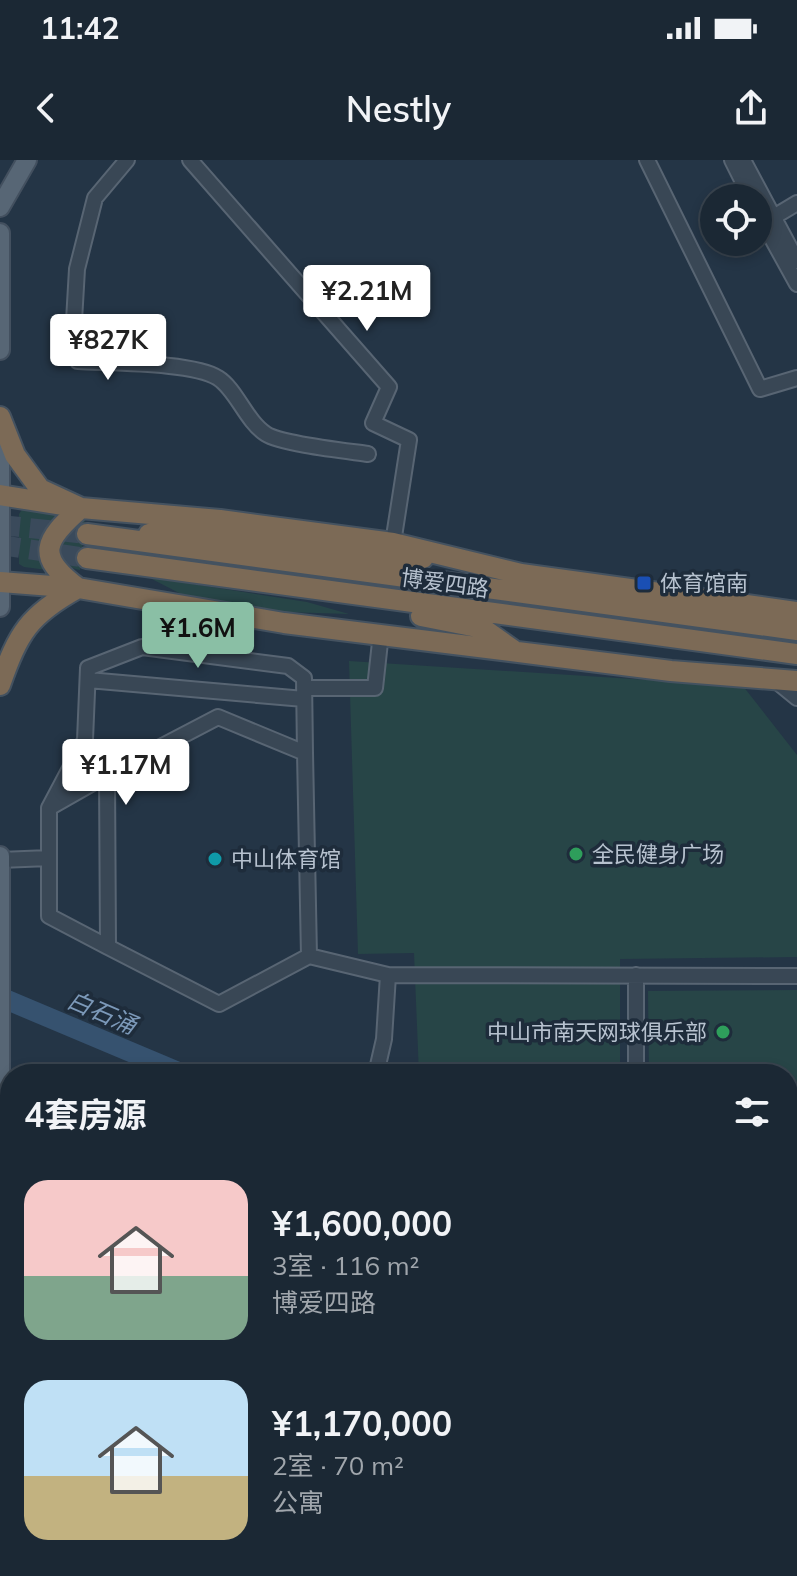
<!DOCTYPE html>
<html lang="zh">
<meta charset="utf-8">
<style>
body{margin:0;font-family:Mulish,"Noto Sans SC",sans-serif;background:#283440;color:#f1f3f6;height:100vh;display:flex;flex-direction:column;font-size:30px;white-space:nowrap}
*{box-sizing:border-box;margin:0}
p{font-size:26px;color:#a0a6ac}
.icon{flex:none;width:44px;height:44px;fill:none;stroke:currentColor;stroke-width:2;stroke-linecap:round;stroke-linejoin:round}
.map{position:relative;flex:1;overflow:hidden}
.panel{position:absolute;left:0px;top:904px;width:798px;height:512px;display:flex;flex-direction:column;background:#1b2834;border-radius:32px 32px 0 0;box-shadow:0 4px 12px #0003,0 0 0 2px #39444f}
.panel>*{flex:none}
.tools{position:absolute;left:700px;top:24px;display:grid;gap:16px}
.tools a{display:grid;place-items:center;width:72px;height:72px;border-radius:50%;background:#1b2834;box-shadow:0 4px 12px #0003,0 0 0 2px #39444f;font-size:40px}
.price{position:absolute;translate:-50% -68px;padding:0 18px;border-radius:8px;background:#fff;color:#222;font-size:26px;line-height:52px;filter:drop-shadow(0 2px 4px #0008)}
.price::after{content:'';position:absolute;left:50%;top:48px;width:24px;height:18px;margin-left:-12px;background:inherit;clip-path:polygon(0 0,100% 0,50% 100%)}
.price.active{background:#8abfa5;color:#111}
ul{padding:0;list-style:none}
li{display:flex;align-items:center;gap:24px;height:200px;padding:0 24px}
li span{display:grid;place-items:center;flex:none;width:224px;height:160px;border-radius:24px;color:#555}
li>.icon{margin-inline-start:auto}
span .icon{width:96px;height:96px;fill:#fffc;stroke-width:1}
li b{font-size:34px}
h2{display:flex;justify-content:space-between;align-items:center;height:96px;padding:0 24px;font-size:34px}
.status{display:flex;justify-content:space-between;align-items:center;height:56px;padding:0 40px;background:#1b2834;direction:ltr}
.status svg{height:22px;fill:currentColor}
header{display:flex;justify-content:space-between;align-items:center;height:104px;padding:0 24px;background:#1b2834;font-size:36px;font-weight:600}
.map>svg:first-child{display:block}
.green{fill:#274547}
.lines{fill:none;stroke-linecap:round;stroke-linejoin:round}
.river{stroke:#36526f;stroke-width:20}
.highway-tunnel{stroke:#3a4a5b;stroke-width:20;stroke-dasharray:20 10;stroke-linecap:butt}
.minor-casing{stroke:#586573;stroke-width:18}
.major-casing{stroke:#43505f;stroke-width:22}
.highway-casing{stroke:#445260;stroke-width:24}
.minor{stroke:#394755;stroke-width:14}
.major{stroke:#576675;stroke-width:18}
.highway{stroke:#7c6a56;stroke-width:20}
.transit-dot{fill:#1a4fb4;stroke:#1e2c3b;stroke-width:3}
.leisure-dot{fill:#2e9e5b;stroke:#1e2c3b;stroke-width:3}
.culture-dot{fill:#0f9aa8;stroke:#1e2c3b;stroke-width:3}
.labels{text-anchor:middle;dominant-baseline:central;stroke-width:7;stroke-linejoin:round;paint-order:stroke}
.street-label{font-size:22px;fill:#b7c2cf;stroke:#1e2c3b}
.poi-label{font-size:22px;fill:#b7c2cf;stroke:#1e2c3b;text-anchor:start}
.water-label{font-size:24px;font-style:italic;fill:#7c99b9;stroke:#1e2c3b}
</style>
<div class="status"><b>11:42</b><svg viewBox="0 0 49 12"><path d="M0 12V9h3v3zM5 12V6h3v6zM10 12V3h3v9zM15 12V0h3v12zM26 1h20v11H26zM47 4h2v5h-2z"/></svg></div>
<header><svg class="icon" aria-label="back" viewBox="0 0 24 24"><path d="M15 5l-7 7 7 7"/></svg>Nestly<svg class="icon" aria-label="share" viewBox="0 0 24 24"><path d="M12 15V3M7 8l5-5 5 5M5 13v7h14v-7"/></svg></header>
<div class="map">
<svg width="797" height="1416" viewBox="0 0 797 1416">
<rect width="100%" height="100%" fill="#243546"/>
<!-- green -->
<path class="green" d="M24,347L60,352L55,411L24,407L19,404V354Z
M81,358L85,359L80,410C57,406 58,386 64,368Z
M148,417L307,442L349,454L284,452L181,434Z
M349,501L743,526L797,595V797L620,799V914H419L414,793L358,794Z
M797,830V992H788V914H649L648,831Z
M257,1406H374L351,1416H280Z
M557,1406H716V1416H557Z"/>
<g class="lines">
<!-- river -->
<path class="river" d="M0,837L183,914
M788,1154L797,1156"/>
<!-- highway-tunnel -->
<path class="highway-tunnel" d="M0,365L87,374
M0,385L87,398"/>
<defs>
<path id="minor" d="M127,0L95,38L77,109L73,178L78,201C110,203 194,202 218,218C236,229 246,261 266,274C281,284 347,291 368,294
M190,0L389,227L373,263L409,280L393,383
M647,0L760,229L797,218
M732,0L751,38
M743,0L797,101
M758,53L797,124
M772,58L797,43
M88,520L304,539
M775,520L797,538
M304,528H375L381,473
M49,648L107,615
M0,700L49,698
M108,787L49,756V648L85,580L88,508L142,487L288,506L304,518L305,593
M309,796L305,593L218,557L107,615L108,787L219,844L309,796L388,815
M376,914L384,879L388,815L797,816
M636,914V815
M788,1004H797
M0,1225H10
M0,1275H10
M206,1406L221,1416
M411,1416L427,1406"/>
<path id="major" d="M0,47L27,0
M0,73V190
M0,286V447
M0,696V1017"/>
<path id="highway" d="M0,257L15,295L40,329L81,348C44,380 35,396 78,428C29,455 18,473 0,525
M0,335L81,348L220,360L393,383L521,414L797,452
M87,374L797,470
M149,374C215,366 284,389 350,396C374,399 399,395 423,398
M87,398L797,494
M0,422L78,428L284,463L550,496L671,511L797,521
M421,456L482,468L513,490"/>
</defs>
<!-- minor casing -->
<use href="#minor" class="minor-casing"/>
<!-- major casing -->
<use href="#major" class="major-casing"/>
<!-- highway casing -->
<use href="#highway" class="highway-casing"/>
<!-- minor -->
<use href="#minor" class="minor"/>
<!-- major -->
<use href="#major" class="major"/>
<!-- highway -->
<use href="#highway" class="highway"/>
</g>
<!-- markers -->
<rect class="transit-dot" x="636" y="415" width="16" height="16" rx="4"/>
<g class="leisure-dot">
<circle cx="576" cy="694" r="8"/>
<circle cx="723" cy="872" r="8"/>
</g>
<circle class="culture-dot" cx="215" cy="699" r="8"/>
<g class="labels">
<!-- street labels -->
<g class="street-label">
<text transform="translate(445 423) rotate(8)">博爱四路</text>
</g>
<!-- poi labels -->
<g class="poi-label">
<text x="660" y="423">体育馆南</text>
<text x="592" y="694">全民健身广场</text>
<text x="231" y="699">中山体育馆</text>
<text x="707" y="872" text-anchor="end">中山市南天网球俱乐部</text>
</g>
<!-- water labels -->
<g class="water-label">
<text transform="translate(102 852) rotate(23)">白石涌</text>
</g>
</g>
</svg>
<div class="tools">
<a><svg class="icon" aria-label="locate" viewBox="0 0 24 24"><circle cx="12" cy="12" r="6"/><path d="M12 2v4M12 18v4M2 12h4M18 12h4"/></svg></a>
</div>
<b class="price" style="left:367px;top:173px">¥2.21M</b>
<b class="price" style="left:108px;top:222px">¥827K</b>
<b class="price active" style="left:198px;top:510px">¥1.6M</b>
<b class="price" style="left:126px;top:647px">¥1.17M</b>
<section class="panel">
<h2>4套房源<svg class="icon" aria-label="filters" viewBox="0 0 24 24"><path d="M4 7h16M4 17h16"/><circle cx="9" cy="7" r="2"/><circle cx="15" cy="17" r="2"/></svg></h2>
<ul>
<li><span style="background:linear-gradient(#f6c9c9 60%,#7fa58c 0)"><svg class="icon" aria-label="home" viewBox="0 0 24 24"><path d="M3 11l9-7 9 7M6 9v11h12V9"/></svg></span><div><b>¥1,600,000</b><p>3室 · 116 m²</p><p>博爱四路</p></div></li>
<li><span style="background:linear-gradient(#bfe0f5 60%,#c2b280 0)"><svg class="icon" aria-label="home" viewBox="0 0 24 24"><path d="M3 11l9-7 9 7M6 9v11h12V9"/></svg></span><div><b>¥1,170,000</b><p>2室 · 70 m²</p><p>公寓</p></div></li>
</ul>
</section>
</div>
